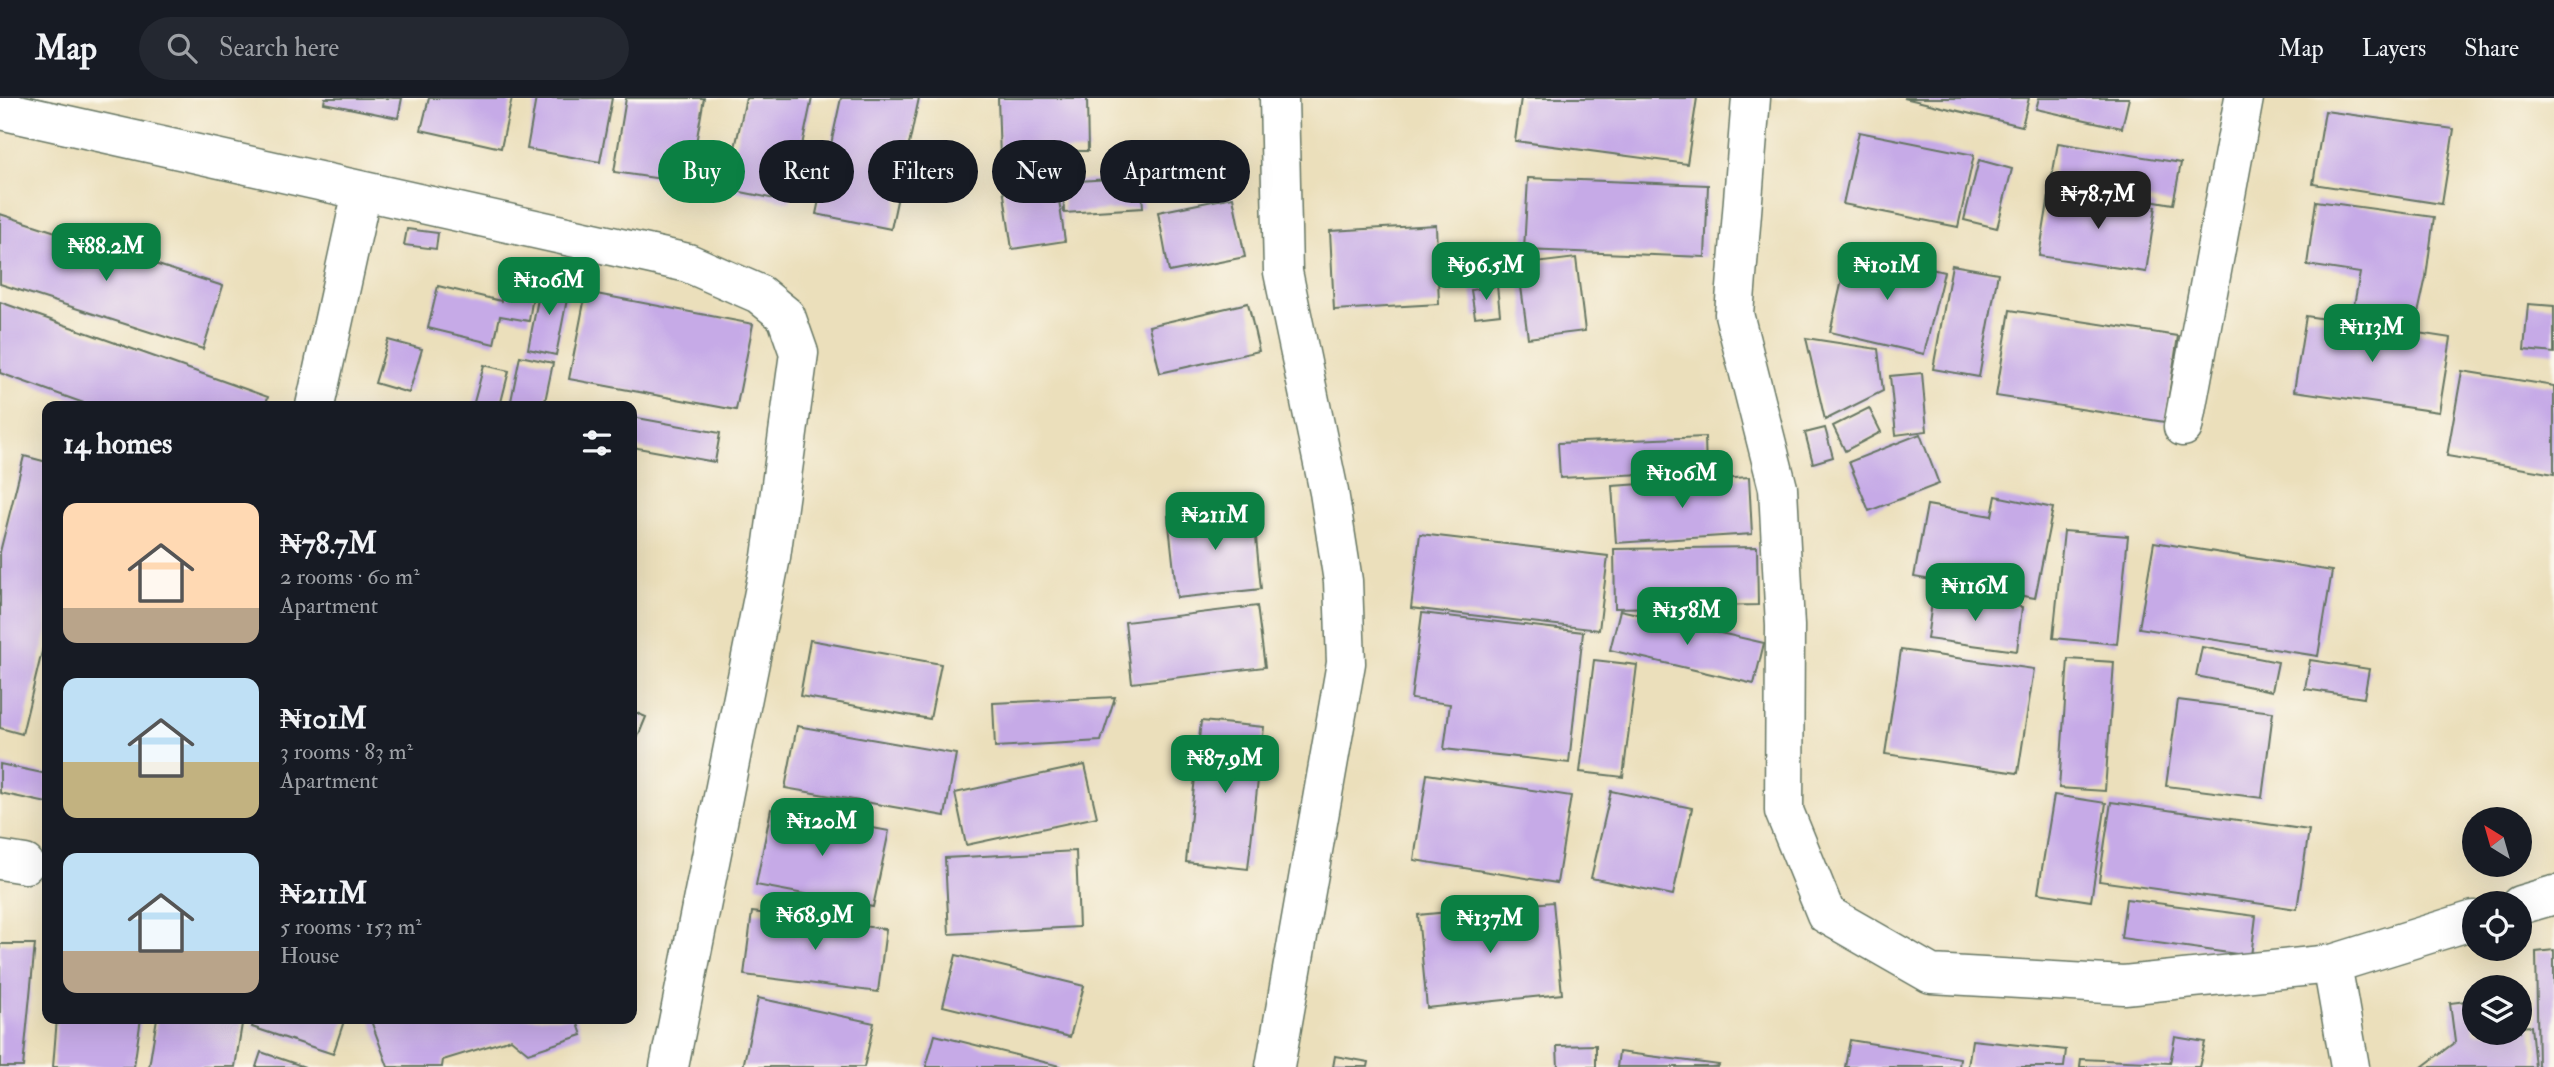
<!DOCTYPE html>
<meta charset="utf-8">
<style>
body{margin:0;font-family:"IM FELL Double Pica",serif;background:#242831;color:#f1f3f6;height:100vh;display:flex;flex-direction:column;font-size:26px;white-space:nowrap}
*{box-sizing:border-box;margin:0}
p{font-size:23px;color:#9ea1a6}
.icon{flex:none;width:38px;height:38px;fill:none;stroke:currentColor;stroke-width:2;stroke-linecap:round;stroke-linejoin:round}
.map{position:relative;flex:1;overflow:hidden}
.details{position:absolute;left:42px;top:303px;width:595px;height:623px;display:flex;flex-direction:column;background:#171b24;border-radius:14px;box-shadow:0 7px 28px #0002}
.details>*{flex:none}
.banner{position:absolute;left:658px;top:42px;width:665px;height:63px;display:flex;gap:14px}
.needle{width:46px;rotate:323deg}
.fabs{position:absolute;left:2462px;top:709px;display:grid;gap:14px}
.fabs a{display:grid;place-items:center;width:70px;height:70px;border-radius:50%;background:#171b24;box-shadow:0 7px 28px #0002;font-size:35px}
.price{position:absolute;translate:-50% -60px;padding:0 16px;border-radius:14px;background:#0b8043;color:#fff;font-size:23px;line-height:46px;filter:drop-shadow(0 2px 4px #0008)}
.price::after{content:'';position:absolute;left:50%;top:42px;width:21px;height:16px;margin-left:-10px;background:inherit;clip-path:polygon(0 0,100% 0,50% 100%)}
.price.selected{background:#222;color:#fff}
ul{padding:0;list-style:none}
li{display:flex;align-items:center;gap:21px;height:175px;padding:0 21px}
li span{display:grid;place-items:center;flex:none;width:196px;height:140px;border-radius:14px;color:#555}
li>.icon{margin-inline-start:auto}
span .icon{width:84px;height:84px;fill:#fffc;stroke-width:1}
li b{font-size:30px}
h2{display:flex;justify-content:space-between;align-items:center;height:84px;padding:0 21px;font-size:30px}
.pill{padding:0 24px;border-radius:32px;background:#171b24;box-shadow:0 7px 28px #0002;font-size:24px;line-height:63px}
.pill.selected{background:#0b8043;color:#fff}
header{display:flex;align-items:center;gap:42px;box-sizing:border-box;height:98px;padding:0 35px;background:#171b24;border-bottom:2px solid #363941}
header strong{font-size:33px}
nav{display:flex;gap:38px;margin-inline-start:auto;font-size:24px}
.search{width:490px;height:63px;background:#242831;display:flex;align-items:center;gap:18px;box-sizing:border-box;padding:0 24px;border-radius:38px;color:#9ea1a6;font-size:26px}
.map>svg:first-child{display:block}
.building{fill:#c6aae7}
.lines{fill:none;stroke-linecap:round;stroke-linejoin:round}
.minor-casing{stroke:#667663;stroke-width:41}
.minor{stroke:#fff;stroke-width:38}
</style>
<header>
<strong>Map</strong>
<div class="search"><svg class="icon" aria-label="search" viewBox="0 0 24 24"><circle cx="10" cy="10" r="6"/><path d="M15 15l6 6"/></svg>Search here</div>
<nav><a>Map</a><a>Layers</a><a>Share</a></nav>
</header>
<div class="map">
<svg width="2554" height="969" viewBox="0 0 2554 969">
<rect width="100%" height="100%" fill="#fbf7ec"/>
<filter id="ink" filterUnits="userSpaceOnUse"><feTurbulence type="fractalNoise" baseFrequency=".0143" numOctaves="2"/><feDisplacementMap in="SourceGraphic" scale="14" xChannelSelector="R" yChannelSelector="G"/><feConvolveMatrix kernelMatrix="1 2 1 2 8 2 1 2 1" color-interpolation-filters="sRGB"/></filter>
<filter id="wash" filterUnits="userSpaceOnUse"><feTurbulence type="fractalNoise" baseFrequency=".00686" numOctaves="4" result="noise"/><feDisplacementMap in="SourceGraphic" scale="28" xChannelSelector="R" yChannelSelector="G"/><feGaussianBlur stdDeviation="1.57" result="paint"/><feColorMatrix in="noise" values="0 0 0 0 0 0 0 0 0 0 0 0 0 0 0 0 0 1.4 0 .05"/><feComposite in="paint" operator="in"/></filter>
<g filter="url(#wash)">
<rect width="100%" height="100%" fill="#ebdfbb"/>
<g id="blocks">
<!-- building -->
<path class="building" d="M325,0H402L398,20L324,5Z
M429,0H512L501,50L421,32Z
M536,0H612L600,64L527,51Z
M626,0H704L689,85L614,74Z
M746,0H812L790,104L726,91Z
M841,0H919L891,131L816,116Z
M998,0H1087L1088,53H1049V59L1000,61Z
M1521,0H1697L1687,66L1515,43Z
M1904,0H2029L2022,28Z
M2039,0H2129L2122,30L2036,11Z
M2325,13L2454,31L2442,106L2313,86Z
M1859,34L1974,57L1958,129L1843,106Z
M2058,45L2181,65L2173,106L2051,85Z
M1979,62L2012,71L1997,130L1964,122Z
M1054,68L1065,143L1012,151L1001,76Z
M1141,79L1143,110L1064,115L1063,84Z
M1528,80L1708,87L1705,159L1524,152Z
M2050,92L2156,108L2146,174L2039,158Z
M1233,99L1245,159L1169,174L1158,114Z
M2316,103L2434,119L2426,179L2417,220L2354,207L2360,175L2307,167Z
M0,116L223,188L203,251L0,186Z
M1436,127L1439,206L1334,212L1330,133Z
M407,131L438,135L436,151L404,147Z
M1849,152L1944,174L1924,256L1830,234Z
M1576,160L1585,233L1528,240L1518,167Z
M506,167L537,172L529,223L500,218L494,246L428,230L438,188L501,203Z
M1952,167L1998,175L1979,279L1933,271Z
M542,181L570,186L556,257L528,251Z
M1497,188L1500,216L1475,219L1471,192Z
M586,194L753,226L736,312L569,281Z
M0,204L268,299L265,308H92L0,275Z
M1248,205L1259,253L1160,275L1149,228Z
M2528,206L2554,208V255L2524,252Z
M2010,212L2178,238L2165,324L1996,298Z
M2306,218L2451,240L2439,314L2294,293Z
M1806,240L1878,251L1883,293L1825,322Z
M388,242L422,251L409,295L375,285Z
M520,258L553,265L544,308H510Z
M484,267L509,273L500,308H473Z
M2462,273L2554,288V376L2447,358Z
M1922,275L1927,333L1896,337L1890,278Z
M1869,310L1881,334L1845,353L1833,328Z
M632,319L720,335L715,364L632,349Z
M1825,330L1833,359L1813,365L1805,335Z
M1920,336L1939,386L1869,413L1849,364Z
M1705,339L1706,373L1560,380L1558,345Z
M24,358L47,364V533L22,636L0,630V454Z
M1749,379L1752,436L1616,445L1612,388Z
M1996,398L2053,410L2035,500L1914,479L1927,407L1992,418Z
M1253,409L1261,491L1177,500L1168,418Z
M2064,433L2128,438L2117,546L2053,540Z
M1420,436L1608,458L1599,532L1411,510Z
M2154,444L2332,473L2318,558L2139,530Z
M1757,449L1758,507L1615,510L1614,451Z
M1933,497L2022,509L2017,553L1927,541Z
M1257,508L1265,569L1132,585L1125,524Z
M1620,512L1764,545L1754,586L1610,552Z
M1422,515L1583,534L1569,665L1444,651L1450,606L1411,601Z
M810,542L941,566L930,621L800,598Z
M2202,549L2278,564L2272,593L2196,578Z
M1901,552L2034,571L2018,675L1885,656Z
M2068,561L2114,564L2105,693L2059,690Z
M1594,562L1637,567L1623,679L1580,674Z
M2310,562L2369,571L2364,600L2305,591Z
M1115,599L1101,643L995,649L993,605Z
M2178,602L2273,614L2262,700L2166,688Z
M632,613L646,619L632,653Z
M1201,623L1264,629L1248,771L1186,764Z
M797,628L956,656L945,718L785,690Z
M0,666L47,676V705L0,695Z
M1085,667L1097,719L966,747L955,695Z
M1427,676L1571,698L1557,785L1414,762Z
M1611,693L1692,710L1673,797L1591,780Z
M2054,697L2106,705L2091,803L2038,795Z
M2111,704L2309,732L2297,811L2099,783Z
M771,711L889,733L873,809L756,787Z
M1076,753L1079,829L949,836L945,760Z
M2126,801L2256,818L2251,858L2121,840Z
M1553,804L1562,896L1427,910L1418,817Z
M752,814L886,831L878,894L744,877Z
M0,846H35L23,969H0Z
M2554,852V969H2538L2536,854Z
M956,857L1084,888L1070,939L943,908Z
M758,900L874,925L864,969H743Z
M2474,902V934H2520V929L2531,928L2535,969H2422L2455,944L2450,905Z
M57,920H141L134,969H53Z
M157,920H243L235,969H149Z
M255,920H345L333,956L252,929Z
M370,920H576L582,937L528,955L511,941L443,962L442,969H388Z
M935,937L1060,968V969H926Z
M2175,939L2205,944L2199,969H2080L2081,961L2170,965Z
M1850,942L1960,960L1959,969H1845Z
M1972,942L2066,952L2064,969H1968Z
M1596,947V969H1558L1557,948Z
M261,954L305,969H256Z
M1619,954L1719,967L1718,969H1617Z
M1335,958L1369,964L1368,969H1333Z"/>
</g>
</g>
<g filter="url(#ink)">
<use href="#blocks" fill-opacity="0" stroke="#667663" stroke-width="2"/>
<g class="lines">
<defs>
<path id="minor" d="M1751,0L1734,216L1778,390L1785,528L1784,713L1826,816L1931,876L2124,887L2332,866L2474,822
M0,12L688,165L759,196L786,218L799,255L771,459L669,969
M315,308L362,93
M2183,329L2244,0
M0,762L25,766
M2520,807L2554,797
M2332,866L2350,969
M1275,969L1346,565L1343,483L1329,394L1283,174L1279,0"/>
</defs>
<!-- minor casing -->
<use href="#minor" class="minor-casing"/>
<!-- minor -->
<use href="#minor" class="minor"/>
</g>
</g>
</svg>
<div class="fabs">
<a><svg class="needle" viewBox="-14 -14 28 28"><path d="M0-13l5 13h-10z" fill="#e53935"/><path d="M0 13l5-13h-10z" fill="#9ea1a6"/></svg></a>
<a><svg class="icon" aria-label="locate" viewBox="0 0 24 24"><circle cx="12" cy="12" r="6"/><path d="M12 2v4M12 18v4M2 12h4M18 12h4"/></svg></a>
<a><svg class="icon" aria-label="layers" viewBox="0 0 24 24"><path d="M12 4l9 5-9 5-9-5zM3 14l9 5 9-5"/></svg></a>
</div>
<b class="price selected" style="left:2098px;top:133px">₦78.7M</b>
<b class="price" style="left:106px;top:185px">₦88.2M</b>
<b class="price" style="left:1486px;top:204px">₦96.5M</b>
<b class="price" style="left:1887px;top:204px">₦101M</b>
<b class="price" style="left:549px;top:219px">₦106M</b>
<b class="price" style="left:2372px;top:266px">₦113M</b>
<b class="price" style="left:1682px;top:412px">₦106M</b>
<b class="price" style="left:1215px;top:454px">₦211M</b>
<b class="price" style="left:1975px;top:525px">₦116M</b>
<b class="price" style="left:1687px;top:549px">₦158M</b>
<b class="price" style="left:1225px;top:697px">₦87.9M</b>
<b class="price" style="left:822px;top:760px">₦120M</b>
<b class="price" style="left:815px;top:854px">₦68.9M</b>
<b class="price" style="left:1490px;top:857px">₦137M</b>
<div class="banner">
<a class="pill selected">Buy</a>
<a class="pill">Rent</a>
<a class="pill">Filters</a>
<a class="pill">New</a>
<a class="pill">Apartment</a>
</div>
<section class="details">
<h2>14 homes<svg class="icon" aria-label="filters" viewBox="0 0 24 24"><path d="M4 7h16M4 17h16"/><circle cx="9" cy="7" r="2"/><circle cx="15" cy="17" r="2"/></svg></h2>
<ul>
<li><span style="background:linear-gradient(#ffd9b3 75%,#b9a48a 0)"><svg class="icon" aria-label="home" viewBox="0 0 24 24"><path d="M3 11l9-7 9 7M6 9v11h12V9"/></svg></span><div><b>₦78.7M</b><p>2 rooms · 60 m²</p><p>Apartment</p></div></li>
<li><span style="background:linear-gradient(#bfe0f5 60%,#c2b280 0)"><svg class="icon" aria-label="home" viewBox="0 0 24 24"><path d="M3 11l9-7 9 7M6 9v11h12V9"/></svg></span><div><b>₦101M</b><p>3 rooms · 83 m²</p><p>Apartment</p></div></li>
<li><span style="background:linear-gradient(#bfe0f5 70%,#b9a48a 0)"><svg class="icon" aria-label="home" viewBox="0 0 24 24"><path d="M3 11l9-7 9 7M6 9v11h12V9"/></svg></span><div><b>₦211M</b><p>5 rooms · 153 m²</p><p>House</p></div></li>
</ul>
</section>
</div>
